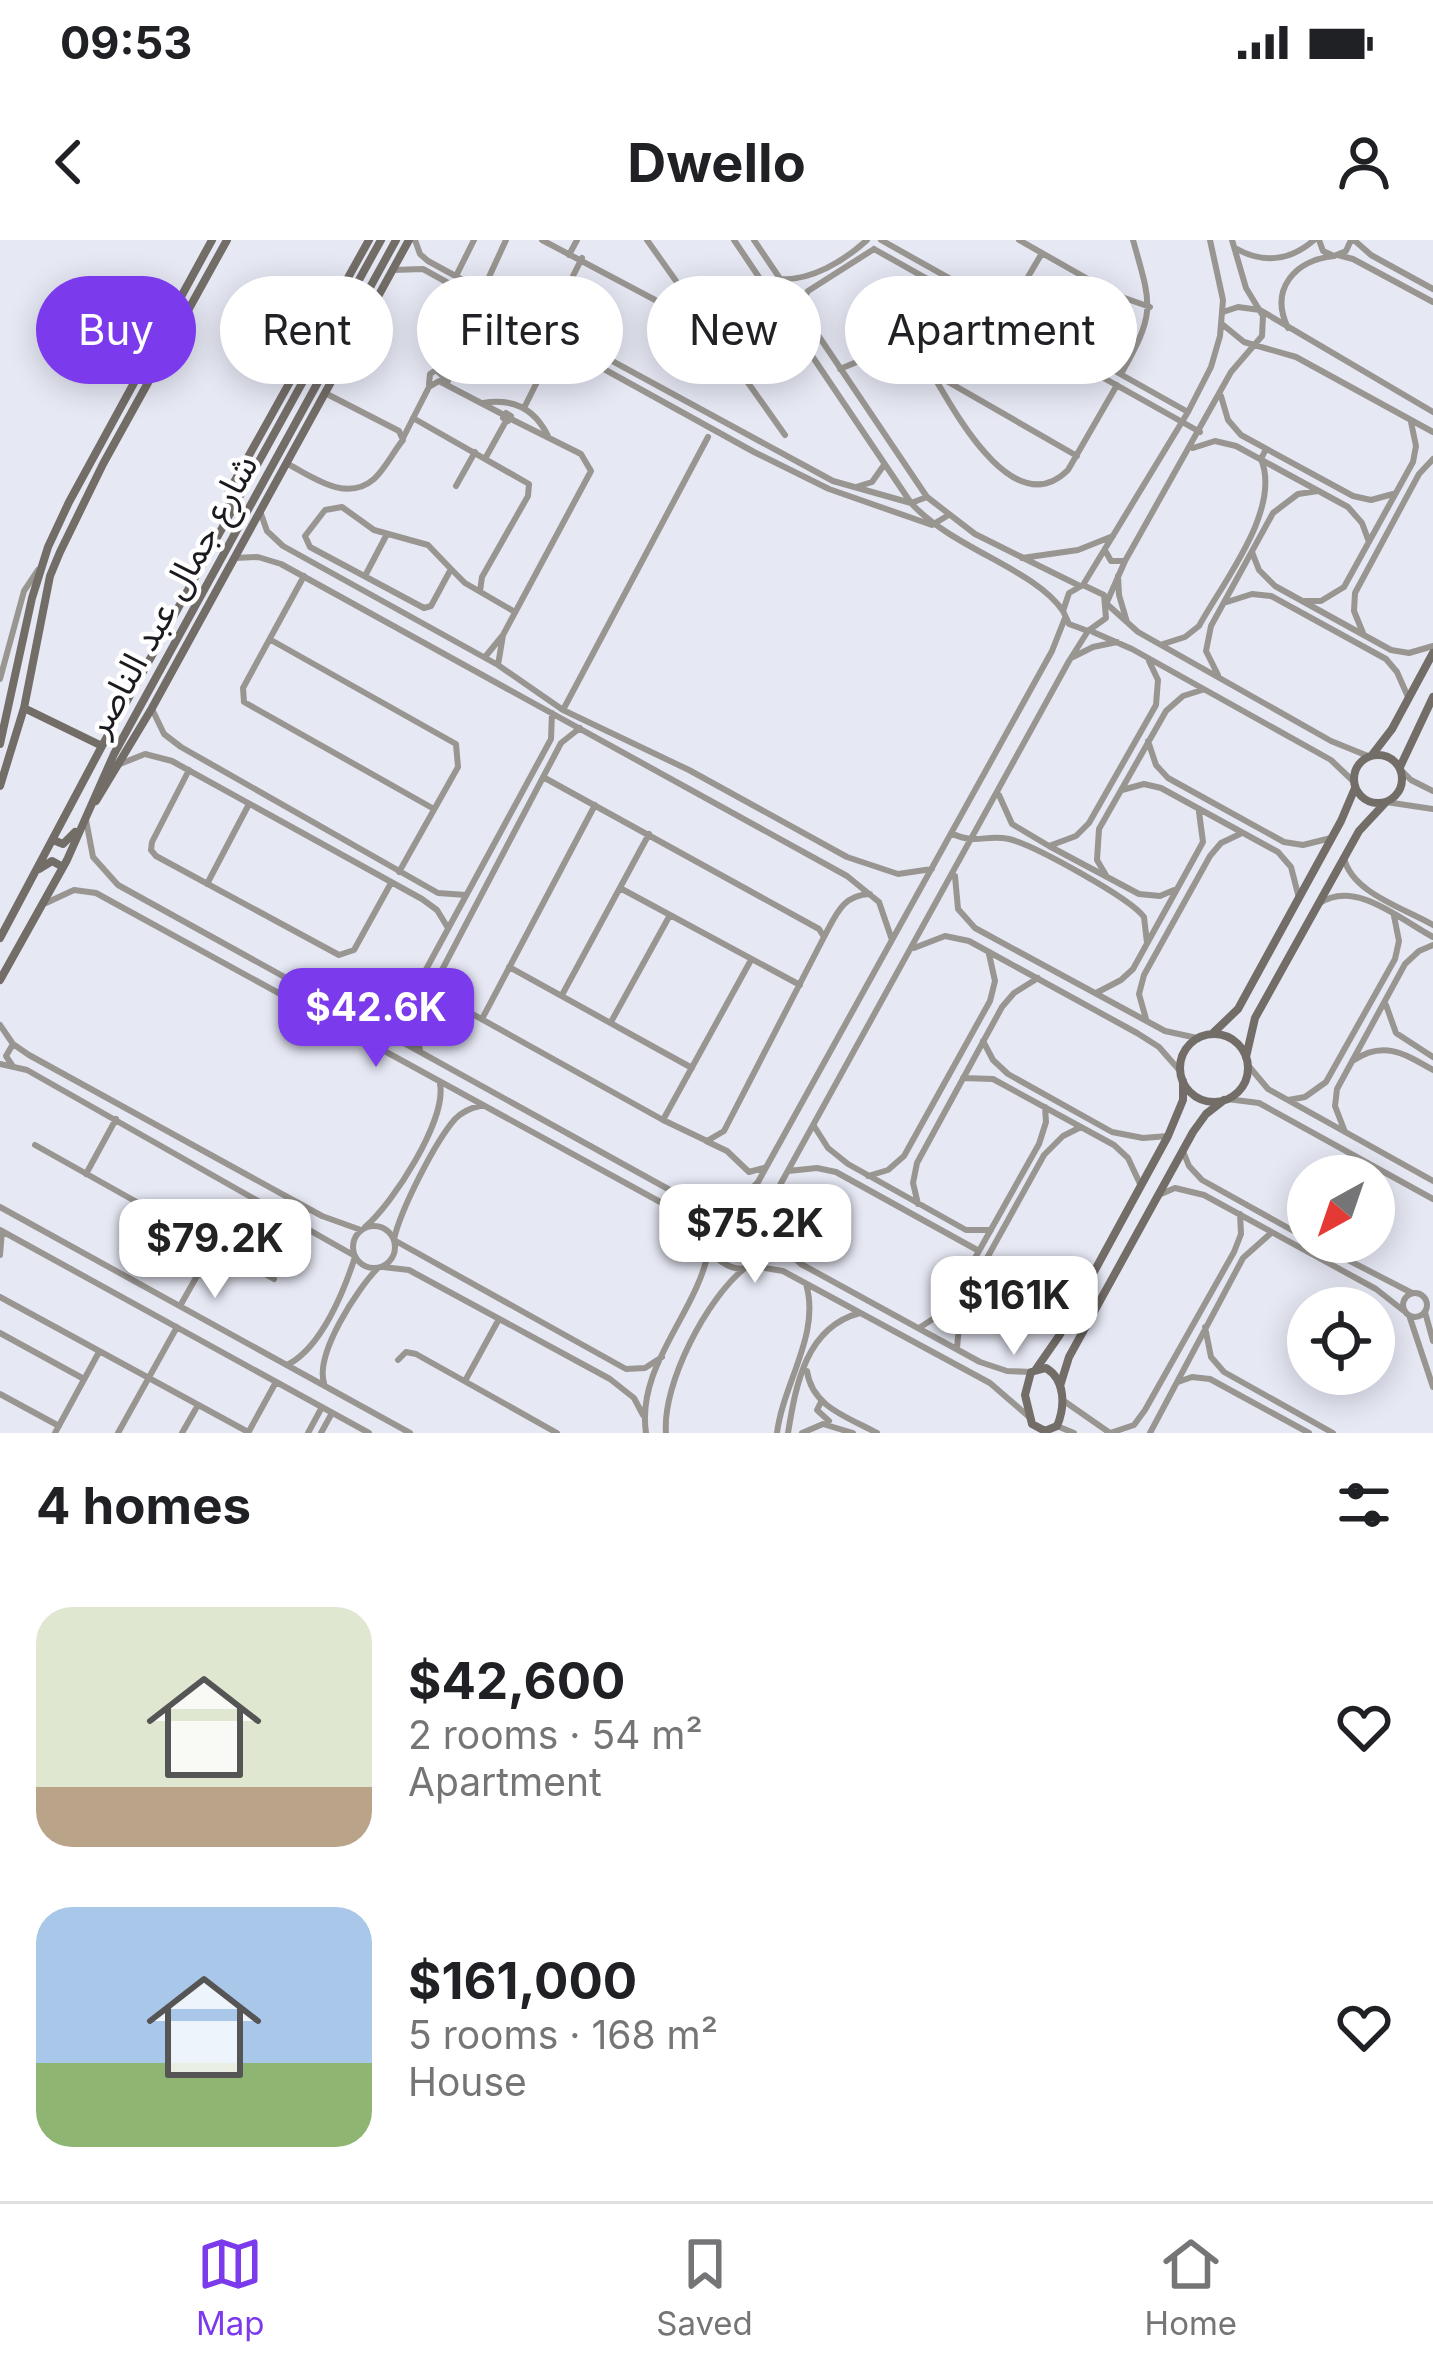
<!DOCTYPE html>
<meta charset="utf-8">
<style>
body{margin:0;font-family:Inter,"Noto Sans Arabic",sans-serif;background:#f2f2f2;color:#202124;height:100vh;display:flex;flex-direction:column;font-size:45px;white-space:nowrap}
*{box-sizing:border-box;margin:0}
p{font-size:39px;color:#757577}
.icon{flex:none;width:66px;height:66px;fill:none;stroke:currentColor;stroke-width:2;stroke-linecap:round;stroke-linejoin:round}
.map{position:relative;height:1193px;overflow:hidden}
.sheet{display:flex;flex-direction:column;background:#fff;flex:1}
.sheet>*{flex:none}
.hud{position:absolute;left:36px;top:36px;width:1362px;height:108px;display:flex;gap:24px}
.needle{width:78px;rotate:220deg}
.buttons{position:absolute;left:1287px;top:915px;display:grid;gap:24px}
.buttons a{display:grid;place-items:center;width:108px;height:108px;border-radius:50%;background:#fff;box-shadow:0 6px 30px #0003;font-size:60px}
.price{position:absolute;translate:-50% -102px;padding:0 27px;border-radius:24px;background:#fff;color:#222;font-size:39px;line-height:78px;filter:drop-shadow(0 3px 6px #0008)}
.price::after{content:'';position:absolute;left:50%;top:72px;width:36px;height:27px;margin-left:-18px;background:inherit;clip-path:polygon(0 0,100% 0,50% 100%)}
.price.on{background:#7c3aed;color:#fff}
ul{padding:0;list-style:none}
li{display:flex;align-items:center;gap:36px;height:300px;padding:0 36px}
li span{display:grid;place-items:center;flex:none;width:336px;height:240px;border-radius:36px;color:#555}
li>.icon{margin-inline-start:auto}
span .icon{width:144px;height:144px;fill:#fffc;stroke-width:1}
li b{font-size:51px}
h2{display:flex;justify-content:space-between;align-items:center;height:144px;padding:0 36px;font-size:51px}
.chip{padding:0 42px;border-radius:54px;background:#fff;box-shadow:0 6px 30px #0003;font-size:42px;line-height:108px}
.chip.on{background:#7c3aed;color:#fff}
.status{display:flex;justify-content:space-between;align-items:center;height:84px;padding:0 60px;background:#fff;direction:ltr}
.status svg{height:33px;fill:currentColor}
header{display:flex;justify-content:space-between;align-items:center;height:156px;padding:0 36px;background:#fff;font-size:54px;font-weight:700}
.menu{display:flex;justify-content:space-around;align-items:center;height:168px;border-top:3px solid #e0e0e0;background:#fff;font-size:33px;color:#757577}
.menu a{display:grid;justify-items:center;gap:6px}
.menu .on{color:#7c3aed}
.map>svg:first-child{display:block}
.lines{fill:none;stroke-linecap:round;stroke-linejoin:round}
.street{stroke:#999591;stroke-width:6}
.secondary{stroke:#736d68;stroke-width:8}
.labels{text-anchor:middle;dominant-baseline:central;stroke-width:9;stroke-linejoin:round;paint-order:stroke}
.street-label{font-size:36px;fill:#1b1b1f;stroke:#fff}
</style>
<div class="status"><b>09:53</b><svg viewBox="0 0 49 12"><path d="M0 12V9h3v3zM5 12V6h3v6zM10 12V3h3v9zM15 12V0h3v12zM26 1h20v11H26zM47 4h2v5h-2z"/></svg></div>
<header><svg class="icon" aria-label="back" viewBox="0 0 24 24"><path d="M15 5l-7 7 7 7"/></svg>Dwello<svg class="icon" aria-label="person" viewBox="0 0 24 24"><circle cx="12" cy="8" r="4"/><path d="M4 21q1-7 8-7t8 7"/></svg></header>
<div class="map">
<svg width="1433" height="1193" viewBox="0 0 1433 1193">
<rect width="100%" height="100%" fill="#e6e8f4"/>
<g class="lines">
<!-- street -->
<path class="street" d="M415,0L420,14L428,21L833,241L911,263L927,257
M542,0L708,88
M647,0L785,195
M734,0L911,263C953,309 1035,329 1063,371
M754,0L927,257L975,294L1080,346
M881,0L1188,172
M1019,0L1116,55L1150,67
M1319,0L1323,11L1334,16L1346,11L1351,0
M1354,0L1371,15L1433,49
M1235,8C1263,24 1290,21 1314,0
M874,9L1200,192
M569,15L577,0
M1338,15L1353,19L1433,62
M393,30L423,29L754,212L829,249L932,285L947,276
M456,36L474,0
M780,39C811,41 844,21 867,0
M483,50L506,0
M800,65L808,51L874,9
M1008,71L1042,13
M1223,72L1238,67L1260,70L1433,172
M1222,84L1244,102L1296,117L1433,192
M548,86L582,18
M1288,88C1269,49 1295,20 1334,16
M450,109L478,59
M548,127L569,109
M840,129L871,116L910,120L1077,216
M930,130C952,167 1013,285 1068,230L1117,145
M1121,134C1156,72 1152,67 1133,0
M429,144L430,134L436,130L448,141
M1221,156L1228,180L1241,195L1353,256L1371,260L1393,254
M483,163C513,158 535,169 548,196
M524,168L557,102
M506,173L511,176L508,181L503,178Z
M413,178L529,244L528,256L482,337L480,351
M403,198L429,147L439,141L504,175
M1193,208L1215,201L1236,206L1348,267L1362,283L1369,302
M486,217L506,181
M286,223C313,237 346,263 374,239C386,228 393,212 403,200L399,191L325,153
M456,246L475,212
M856,247L872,242L884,225
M260,271L267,291L283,306L498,425L563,470L689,530L847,617L898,634L932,629
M1106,312L1111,321H1125
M1252,312L1259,330L1275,346L1391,410L1409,413L1433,406
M234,318L258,317L281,324L847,636L879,662L892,700
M1022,318L1078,310L1113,296
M451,329L428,305L374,290L342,267L325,270L305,296L310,307L424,368L431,366L451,329L465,343L515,372
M304,336L243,448L244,462L434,569
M365,336L387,294
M1118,336L1119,355L1127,382
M1083,345L1188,172L1211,127L1220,96L1223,60L1210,0
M1303,361H1321L1344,347L1413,222L1416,206L1411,182
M1107,362L1125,321L1231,132L1262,96L1263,76L1246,48L1232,0
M1227,362L1252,354L1271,356L1386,419L1397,432L1408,457
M1108,365L1138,392L1331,501L1368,516
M1093,392L1132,409L1331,520L1353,541
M1363,393L1354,371L1355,353L1419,234L1433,219
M271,400L456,504L458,527L399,632
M1163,404L1185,397L1199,386C1223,342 1282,269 1261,219L1266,209
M485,417L503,395L591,231L581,214L511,179
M1073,417L1093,407L1117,402
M498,425L503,395
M1218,435L1206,411L1211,386L1273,273L1298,254L1318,251
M0,439L24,351L38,330
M152,469L164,494L181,507L438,653L466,655
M563,470L708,197
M1148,501L1156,525L1168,538L1284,602L1303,605L1331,598
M120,524L145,514L172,521L422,659L437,670L448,688
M1400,529L1411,540L1433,551
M189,530L152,602L151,610L156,616L339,715L354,710L391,643
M1122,550L1144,544L1161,548L1278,612L1291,627L1299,658
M999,555L1012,584L1049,606L1139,654L1160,656L1174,650
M1386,562L1433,569
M86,580L93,617L118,645L679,955L720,969
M953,594C976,605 986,594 1009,599C1034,605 1130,658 1144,677L1147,703
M1049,606L1076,596L1089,583L1156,465L1158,440L1149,421
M1344,618C1352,653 1404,668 1433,685
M955,636L958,669L975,688L1165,791L1197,798
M1107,637L1097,620L1099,589L1166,471L1183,456L1202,450
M207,644L249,564
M620,648L800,745
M46,663L74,650L96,653L673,969L708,1003
M1320,663C1355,639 1401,680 1433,697
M824,697C836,675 842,655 870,654
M914,708L945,696L969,701L1137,793L1159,807L1180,831
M509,727L692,828
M431,751L663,880L707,901L724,891L824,697L819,689L543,537
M1096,753L1121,740L1133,729L1203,602L1199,572
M562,755L649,594
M1386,765L1396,793L1433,817
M482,779L595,565
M1146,779L1139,754L1144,735L1210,616L1221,603L1240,594
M611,782L670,675
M0,785L13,804L29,815L322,976L361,990
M376,788L392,782L404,770L551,499L552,473
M983,801L993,820L1008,834L1112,892L1143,898L1168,896
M420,811L416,787L421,770L561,503L580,488
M1354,820C1384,800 1405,814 1433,830
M0,824L27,830L355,1016
M1247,824L1268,849L1433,941
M12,825L6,816L13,804
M963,838L993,839L1114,905L1128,918L1141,946
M1227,859L1259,863L1433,959
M1288,860L1305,857L1326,842L1395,719L1399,701L1394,676
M663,880L751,720
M814,886L828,908L848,924L966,990H991
M1345,892L1335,866L1337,849L1405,724L1419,711L1433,705
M706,901L727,911L749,932L764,928
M35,905L274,1039
M1183,911L1189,926L1202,940L1308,999
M788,931L817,928L836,932L979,1011
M86,934L116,879
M868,936L888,930L904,916L990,761L995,741L989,714
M1161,954L1175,948L1204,955L1376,1049L1404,1071
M918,964L913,943L917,923L1002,767L1014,753L1038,738
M0,967L410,1193
M730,967C797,958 768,1054 722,1022C678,992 741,962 758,942L1052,411L1065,378
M769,983L780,945L1069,421L1088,391L1106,378L1104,355L1083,345L1069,353L1063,371L1069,384L1088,391
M353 1007a21 21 0 1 1 42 0a21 21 0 1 1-42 0Z
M365,987C393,964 447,879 440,844
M0,990L369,1193
M773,997L801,1024L980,1122L1007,1131L1031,1132
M394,999C401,969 435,902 455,879C463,871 470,868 480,866
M394,1000L626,1129L645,1128L662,1117
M1313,1002L1412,1053
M0,1015L2,991
M753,1026L783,1031L990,1143L1028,1176
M383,1027L409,1030L610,1139L634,1158L643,1175
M1403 1065a12 12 0 1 1 24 0a12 12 0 1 1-24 0Z
M0,1057L248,1192
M180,1066L214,1006
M1425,1072L1433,1101
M1410,1078L1433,1147
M1205,1087L1211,1117L1224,1132L1333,1193
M919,1088L936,1077L952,1059L1039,904L1046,882L1045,867
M0,1093L84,1139
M957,1108L961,1065L1044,915L1063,896L1081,887
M398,1120L406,1112L416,1114L557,1193
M289,1124C322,1106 344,1051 355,1017
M807,1131C812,1167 848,1177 877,1193
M465,1141L499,1079
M1178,1142L1192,1137L1210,1139L1309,1193
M324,1143C315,1114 357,1049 378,1028
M0,1154L59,1186
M1064,1161L1110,1193
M821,1162L817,1170L829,1181
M1057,1186L1074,1193
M55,1193L99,1112
M118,1193L177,1087
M182,1193L198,1165
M248,1193L276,1142
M308,1193L322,1167
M321,1193L332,1173
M646,1193C636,1125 697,1074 709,1009
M666,1193C662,1144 707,1058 745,1028
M777,1193C783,1143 821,1094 806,1044
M788,1193C796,1144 806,1087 860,1073
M802,1193L823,1184L853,1193
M1110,1193L1134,1185L1145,1170L1234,1012L1241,994L1240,974
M1150,1193L1243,1018L1271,993"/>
<!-- secondary -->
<path class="secondary" d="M230,273L228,253L369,0
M24,468L102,506
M0,504L32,358L48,307L69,262L212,0
M1354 539a24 24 0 1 1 48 0a24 24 0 1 1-48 0Z
M1372,515L1392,489L1433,413
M1400,527L1433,457
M0,546L24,468L50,336L60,312L103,224L227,0
M96,561L152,468L409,0
M53,600L63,604L75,592
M39,629L52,621L63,627
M0,698L102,506L381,0
M0,740L67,620L114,514L396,0
M1212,794L1238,769L1341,581L1355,548
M1180 828a34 34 0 1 1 68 0a34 34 0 1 1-68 0Z
M1246,817L1255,778L1359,591L1386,562
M1046,1128C1066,1140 1065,1167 1057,1186L1045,1191L1032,1184L1025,1155L1031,1132Z
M1036,1129L1059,1096L1168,896L1183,860V841
M1060,1146L1069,1117L1193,892L1206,874L1224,860"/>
</g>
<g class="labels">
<!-- street labels -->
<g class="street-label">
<text transform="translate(171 355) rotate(-61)">شارع جمال عبد الناصر</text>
</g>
</g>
</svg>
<div class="buttons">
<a><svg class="needle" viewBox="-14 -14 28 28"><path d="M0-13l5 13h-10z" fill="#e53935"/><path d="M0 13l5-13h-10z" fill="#757577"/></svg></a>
<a><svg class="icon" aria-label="locate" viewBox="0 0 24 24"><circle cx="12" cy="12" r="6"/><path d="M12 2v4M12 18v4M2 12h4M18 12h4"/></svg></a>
</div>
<b class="price on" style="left:376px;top:830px">$42.6K</b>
<b class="price" style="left:755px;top:1046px">$75.2K</b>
<b class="price" style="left:215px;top:1061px">$79.2K</b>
<b class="price" style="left:1014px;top:1118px">$161K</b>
<div class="hud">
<a class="chip on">Buy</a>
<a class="chip">Rent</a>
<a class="chip">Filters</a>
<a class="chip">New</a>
<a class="chip">Apartment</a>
</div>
</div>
<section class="sheet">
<h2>4 homes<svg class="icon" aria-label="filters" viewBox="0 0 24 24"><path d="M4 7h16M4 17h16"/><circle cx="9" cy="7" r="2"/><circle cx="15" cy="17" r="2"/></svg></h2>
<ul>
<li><span style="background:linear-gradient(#dfe7d0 75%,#b9a48a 0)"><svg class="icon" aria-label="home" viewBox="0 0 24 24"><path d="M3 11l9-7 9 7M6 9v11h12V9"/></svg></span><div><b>$42,600</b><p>2 rooms · 54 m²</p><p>Apartment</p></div><svg class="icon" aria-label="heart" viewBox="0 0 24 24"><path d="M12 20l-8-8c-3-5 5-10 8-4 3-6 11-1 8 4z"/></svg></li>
<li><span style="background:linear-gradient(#a9c7e8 65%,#8fb573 0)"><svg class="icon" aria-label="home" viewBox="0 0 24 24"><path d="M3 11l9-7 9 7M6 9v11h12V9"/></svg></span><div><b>$161,000</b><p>5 rooms · 168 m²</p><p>House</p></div><svg class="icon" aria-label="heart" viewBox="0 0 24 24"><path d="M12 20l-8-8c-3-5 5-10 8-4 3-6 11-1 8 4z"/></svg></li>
</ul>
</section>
<nav class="menu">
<a class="on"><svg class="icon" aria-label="map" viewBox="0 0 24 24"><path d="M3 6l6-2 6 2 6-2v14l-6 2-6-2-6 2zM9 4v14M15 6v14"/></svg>Map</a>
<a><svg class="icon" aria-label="saved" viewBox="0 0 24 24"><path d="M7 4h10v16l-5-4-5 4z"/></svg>Saved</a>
<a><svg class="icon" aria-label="home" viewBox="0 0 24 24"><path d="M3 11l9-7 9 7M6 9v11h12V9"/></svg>Home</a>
</nav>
